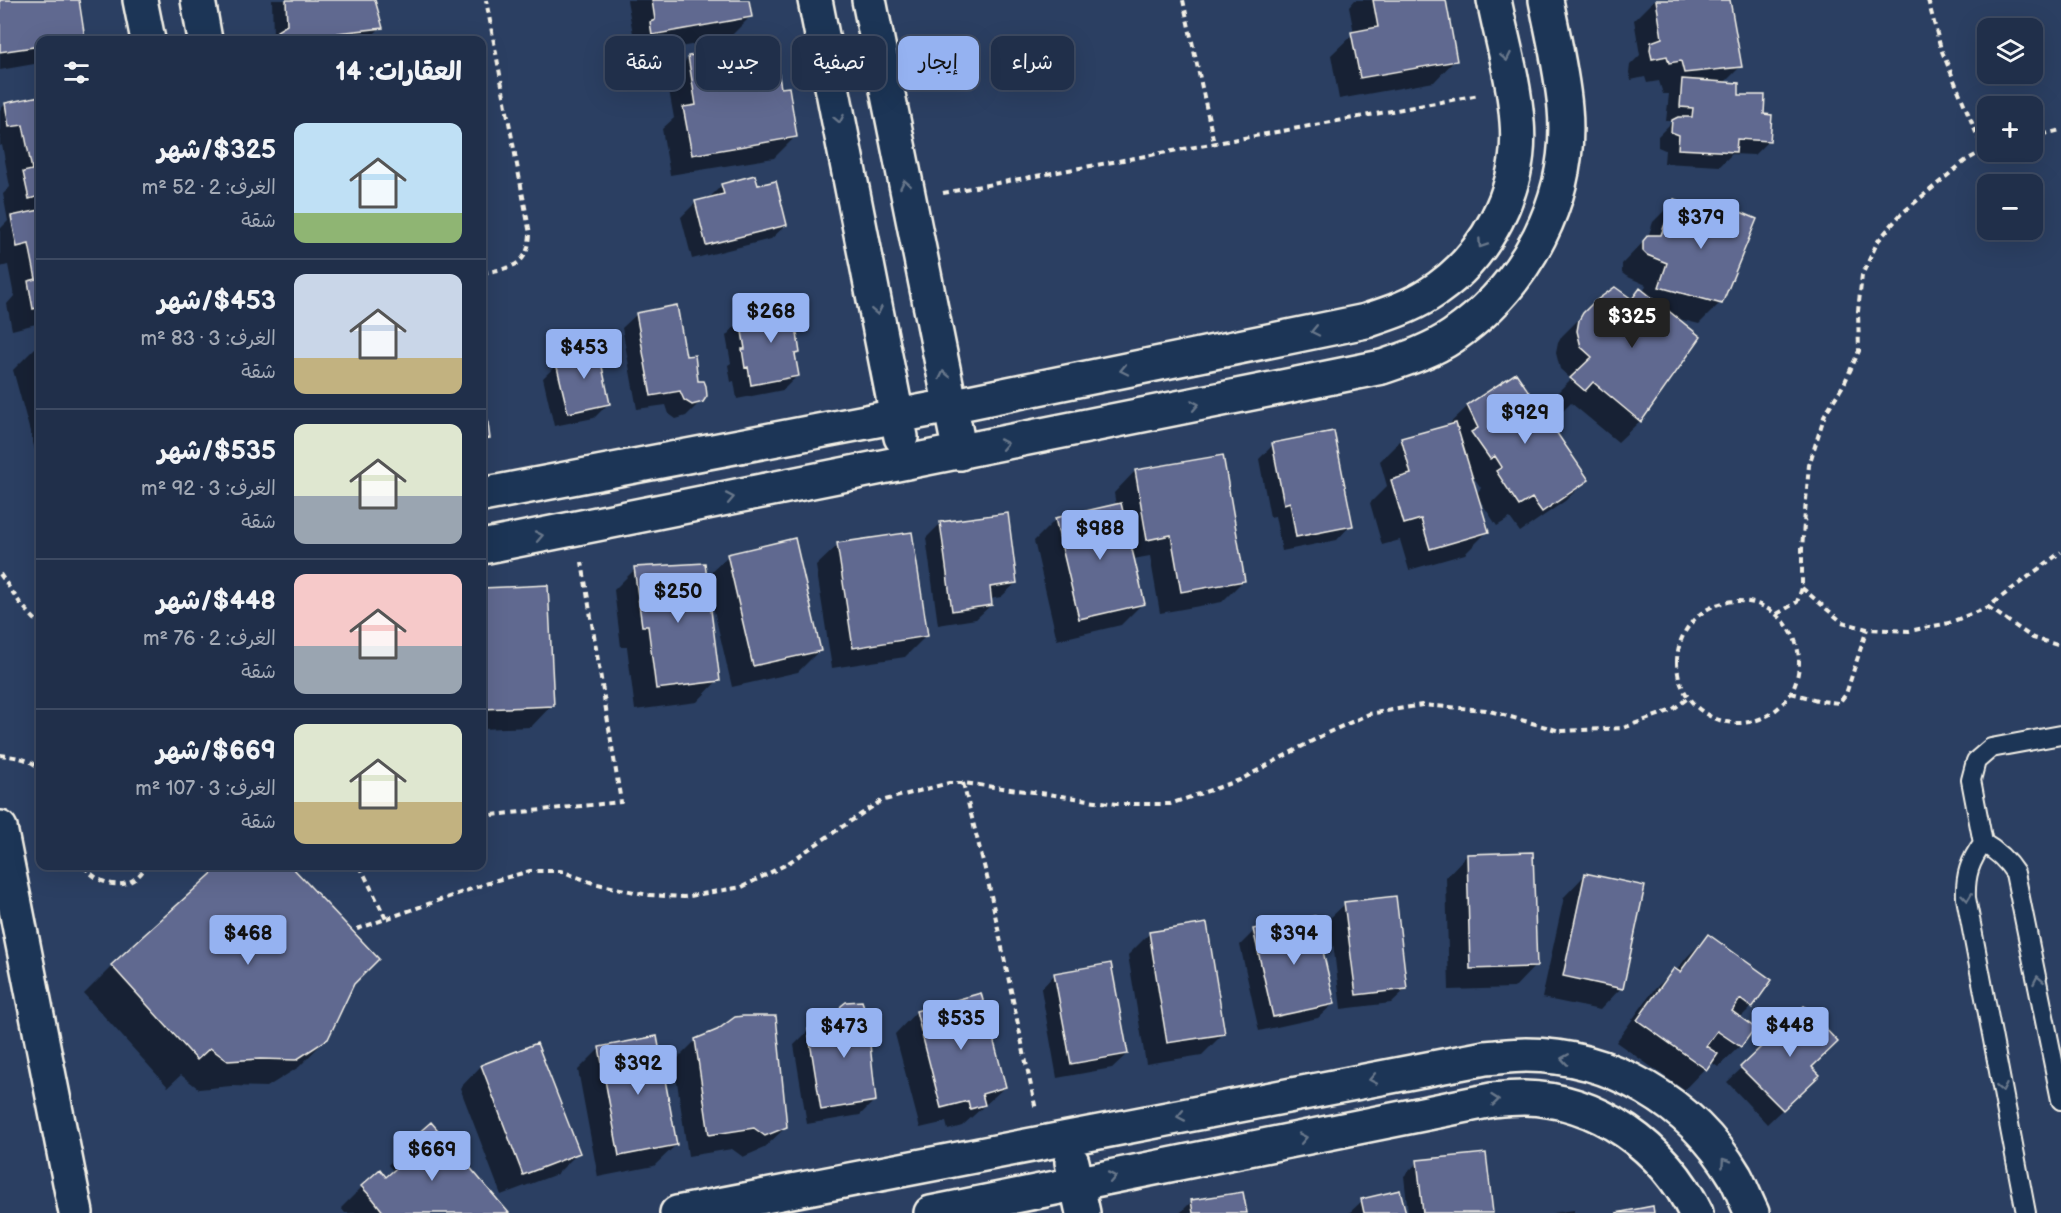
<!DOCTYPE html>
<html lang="ar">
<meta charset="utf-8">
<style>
body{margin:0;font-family:"Balsamiq Sans","Playpen Sans Arabic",sans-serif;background:#283751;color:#f1f3f6;direction:rtl;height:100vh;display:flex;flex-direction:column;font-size:22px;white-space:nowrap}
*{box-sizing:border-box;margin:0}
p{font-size:20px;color:#a2a9b5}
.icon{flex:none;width:33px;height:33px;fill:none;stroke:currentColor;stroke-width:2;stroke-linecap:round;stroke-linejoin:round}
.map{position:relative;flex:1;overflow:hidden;direction:ltr}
.drawer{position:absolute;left:36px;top:36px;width:450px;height:834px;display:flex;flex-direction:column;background:#202f4a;border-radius:12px;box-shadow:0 6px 24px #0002,0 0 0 2px #3d4a62;direction:rtl}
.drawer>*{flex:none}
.hud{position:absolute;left:504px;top:36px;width:570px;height:54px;direction:rtl;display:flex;gap:12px}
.fabs{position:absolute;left:1977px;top:18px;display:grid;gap:12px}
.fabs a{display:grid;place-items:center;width:66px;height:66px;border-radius:12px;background:#202f4a;box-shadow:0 6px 24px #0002,0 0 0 2px #3d4a62;font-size:30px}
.price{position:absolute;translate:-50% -51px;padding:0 14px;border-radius:6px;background:#95b2f1;color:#111;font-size:20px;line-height:39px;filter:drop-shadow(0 2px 3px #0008)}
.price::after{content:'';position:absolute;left:50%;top:36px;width:18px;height:14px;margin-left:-9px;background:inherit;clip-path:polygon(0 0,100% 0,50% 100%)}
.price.current{background:#222;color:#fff}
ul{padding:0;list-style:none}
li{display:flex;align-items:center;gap:18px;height:150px;padding:0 24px}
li+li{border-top:2px solid #3d4a62}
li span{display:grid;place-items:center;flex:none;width:168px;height:120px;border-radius:12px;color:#555}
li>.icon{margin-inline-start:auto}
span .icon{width:72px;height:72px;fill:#fffc;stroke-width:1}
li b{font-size:26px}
h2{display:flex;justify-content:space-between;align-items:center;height:72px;padding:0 24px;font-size:26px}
.pill{padding:0 21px;border-radius:12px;background:#202f4a;box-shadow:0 6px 24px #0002,0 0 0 2px #3d4a62;font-size:21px;line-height:54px}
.pill.current{background:#95b2f1;color:#111}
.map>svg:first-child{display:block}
.shadow{fill:#0007;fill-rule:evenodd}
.building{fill:#616990;stroke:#f4f1e8;stroke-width:1.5}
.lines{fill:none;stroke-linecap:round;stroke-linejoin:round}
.service-casing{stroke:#f4f1e8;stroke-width:22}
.minor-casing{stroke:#f4f1e8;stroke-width:38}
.path{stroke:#f4f1e8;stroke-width:4;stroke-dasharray:6 4.5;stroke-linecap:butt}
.service{stroke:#1d3557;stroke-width:18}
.minor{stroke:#1d3557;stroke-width:33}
.oneway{stroke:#68778a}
</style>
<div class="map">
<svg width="2061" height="1213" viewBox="0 0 2061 1213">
<rect width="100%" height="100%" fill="#2b3f62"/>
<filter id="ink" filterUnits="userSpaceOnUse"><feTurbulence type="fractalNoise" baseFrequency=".0167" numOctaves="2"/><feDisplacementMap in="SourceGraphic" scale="12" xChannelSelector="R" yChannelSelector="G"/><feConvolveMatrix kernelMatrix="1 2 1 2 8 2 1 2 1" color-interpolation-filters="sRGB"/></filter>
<g filter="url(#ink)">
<!-- shadow -->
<path class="shadow" d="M0,0H77L84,39L82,40H40V63L0,70Z
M272,0H374L381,27L368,40H269L273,36Z
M627,0H747L750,17L729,38L631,56L629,44L634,39Z
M1355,0H1444L1455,60L1434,82L1339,99L1331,55L1354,33L1349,7Z
M1654,0H1729L1740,67L1723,84L1762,116L1769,140L1754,155L1732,154L1720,166L1664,163L1665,150L1658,147V136L1673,121H1666L1669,94H1663L1659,81L1647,83L1645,77L1631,80L1629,73L1630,65L1640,55L1634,20Z
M689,57L780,90L796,136L774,158L670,175L662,129L674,118L667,79Z
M40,98V323L12,330L7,304L14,296L8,265L0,267V229L8,221L3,194L10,187L2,145L0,146V110L5,104Z
M722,185L756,187L786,225L771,239L692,259L681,217L696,202L707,200Z
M1675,200L1716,215L1725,206L1720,303L1699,324L1675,318L1640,421L1618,442L1571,403L1562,412L1550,400L1571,379L1560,369L1556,353L1558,343L1562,336L1584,314L1631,300L1643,293L1646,285L1626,276L1622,273V264L1648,237L1653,222Z
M761,307L799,352L794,357L797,376L783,390L737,399L734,381L731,382L728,365L731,363L726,336L740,321L749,320Z
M637,314L685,358L701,401L686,416L676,419L669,414L666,405L637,409L622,328Z
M40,347V468L13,370L35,348Z
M572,350L609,403L594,418L554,426L543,378Z
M482,391L488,437L482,444Z
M1468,406L1587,480L1565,501L1520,532L1510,518L1497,526L1477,496L1487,532L1465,554L1409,570L1400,540L1382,545L1370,503L1387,486L1380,461L1401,440L1446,427ZM1470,472L1481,488L1476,494Z
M1273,445L1351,525L1337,540L1282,551L1275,516L1270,517L1259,459Z
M1135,471L1243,581L1222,602L1160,613L1150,556L1133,559L1143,603L1121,625L1057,640L1034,541L1056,519L1116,506L1114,493Z
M940,524L1016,583L1001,597L990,599L991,605L976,619L938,625L926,538Z
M838,545L926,636L905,657L832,668L816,566Z
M728,556L819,651L798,672L732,687L708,585L706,586L718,680L697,702L635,710L627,647H621L614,590L635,569L705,578Z
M546,586L552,705L531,727L482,729V590Z
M1467,855L1535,966L1514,988L1449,990L1446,877Z
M223,866H288L377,959L353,984L327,1038L299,1067L267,1087L231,1086L199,1089L181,1075L168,1087L84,994L112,966Z
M1585,875L1621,988L1600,1010L1542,998L1564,897Z
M1345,904L1406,989L1391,1003L1341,1009L1330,918Z
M1254,931L1333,1004L1318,1018L1259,1031L1240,945Z
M1150,933L1223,1034L1202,1055L1146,1064L1128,955Z
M1708,936L1751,1007L1739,1019L1740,1046L1718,1067L1711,1062L1684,1090L1616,1042L1653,991L1674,970L1676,971L1687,957Z
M1055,974L1127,1054L1112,1068L1057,1078L1041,989Z
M847,1003L875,1100L860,1115L807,1124L794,1045L809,1030L825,1027Z
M916,1012L1005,1087L962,1126L948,1130L946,1122L920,1128L895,1034Z
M696,1040L786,1127L764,1148L743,1157L732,1149L688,1156L674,1062Z
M536,1045L578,1153L557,1174L501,1195L460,1088L481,1066Z
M600,1048L676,1145L654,1166L598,1177L578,1070Z
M1810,1067L1804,1089L1767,1124L1727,1082L1742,1068Z
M409,1143L507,1213H345L341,1208L362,1187L386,1179L394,1172L388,1165Z
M1418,1162L1491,1213H1408L1404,1176Z
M1192,1201L1245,1213H1180Z
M1362,1201L1404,1213H1349Z
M1574,1210V1213H1552Z"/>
<!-- building -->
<path class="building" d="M0,0H79L85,39L40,40V46L0,52Z
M286,0H375L383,28L338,33L339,40H280L277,31L287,25Z
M652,0H749L752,17L652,35L650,22L655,20Z
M1373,0H1446L1457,61L1360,78L1351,32L1378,27Z
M1656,0H1730L1742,67L1684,73L1681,61L1669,63L1667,56L1652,59L1650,50L1651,42L1662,38Z
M773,42L781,88L789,87L797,137L692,155L683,107L696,105L688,56Z
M1682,79L1739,83V95H1765L1764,114L1772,115L1770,141L1737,139L1736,152L1678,149L1679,135L1671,132L1672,120L1678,117H1692L1693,108L1680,107Z
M40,96V196L29,199L23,172L32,170L23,125L9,127L5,103Z
M755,175L758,185L776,181L787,225L706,245L695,201L724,194L721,184Z
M1674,199L1718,215L1724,205L1757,219L1722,304L1659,287L1667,263L1647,255L1643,251V241L1648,235H1661Z
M40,210V307L33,309L28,281L36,279L29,244L17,247L11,216Z
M1615,287L1632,299L1640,288L1701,337L1641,422L1593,382L1585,391L1570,378L1592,357L1581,347L1577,331L1579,320L1583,313L1594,302Z
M792,301L800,353L795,354L799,376L751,385L748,367L745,368L742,349H745L740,320L762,316L761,306Z
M677,305L686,356L695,355L698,381H704L706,386L707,396L703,402L692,405L684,400L680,391L651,396L636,313Z
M597,343L610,404L568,413L556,363L574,359L572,349Z
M1516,373L1589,480L1542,512L1532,498L1519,506L1496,471L1502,467L1495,456L1490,459L1471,432L1478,428L1467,405Z
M482,380L490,438L482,439Z
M1456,423L1489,532L1430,549L1421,519L1404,524L1391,480L1411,474L1401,438Z
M1334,431L1353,526L1296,537L1290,502L1284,504L1272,443Z
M1223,455L1245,581L1181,592L1171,535L1147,540L1135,470Z
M1121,503L1145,604L1079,619L1055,518Z
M1008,513L1017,583L990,587L992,605L952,611L940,522Z
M912,532L928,636L853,648L837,543Z
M795,538L821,651L753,666L727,554Z
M705,563L720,681L656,689L648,626H642L634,567Z
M548,585L554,706L484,709L482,657V588Z
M1533,852L1537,967L1470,969L1467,854Z
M220,866H291L379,959L354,984L328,1039L296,1060L260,1059L228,1061L210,1048L197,1060L111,965Z
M1585,873L1645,886L1623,989L1563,976Z
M1396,896L1407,989L1356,995L1344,902Z
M1315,916L1335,1004L1273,1017L1253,929Z
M1207,923L1225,1034L1167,1043L1149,932Z
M1708,934L1772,980L1752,1008L1740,999L1732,1011L1755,1028L1741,1047L1717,1031L1706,1046L1718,1054L1707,1070L1637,1020L1674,968L1680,972Z
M1111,963L1128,1054L1071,1064L1054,973Z
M981,993L1006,1087L982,1094L985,1105L970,1109L968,1101L941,1108L916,1011Z
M862,1001L867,1016L876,1101L821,1110L808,1029L840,1022L838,1013L841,1006L846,1002Z
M1804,1006L1838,1042L1812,1067L1820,1075L1783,1110L1740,1067Z
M743,1016H776L787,1127L765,1136L754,1128L709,1135L695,1039L717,1030L735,1017Z
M657,1036L677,1145L619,1156L599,1047Z
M537,1043L580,1153L523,1175L481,1065Z
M431,1122L509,1213H384L373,1199L361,1186L380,1169L386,1177L416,1151L408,1142Z
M1486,1153L1493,1213H1423L1417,1160Z
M1400,1190L1406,1213H1364L1361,1199Z
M1243,1192L1247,1213H1193L1191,1200Z
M1653,1206L1654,1213H1616Z"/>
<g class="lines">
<defs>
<path id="service" d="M1983,843C1997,851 2006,859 2015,873L2061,1100
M2026,1213L1966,898C1965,875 1970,861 1983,843L1971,780L1976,761L1991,748L2061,735"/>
<path id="minor" d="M140,0L148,40
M198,0L205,40
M815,0L901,437
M869,0L960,453
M482,495L950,406L1366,321C1387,314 1409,307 1428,295C1486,259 1523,189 1517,121C1514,80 1502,40 1494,0
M482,547L1382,367C1406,359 1431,351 1453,336C1526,285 1573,199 1565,108C1562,72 1553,36 1546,0
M0,828L76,1213
M1072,1162L1083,1213
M677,1213L1485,1058C1499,1057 1512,1055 1526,1055C1610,1055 1692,1103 1735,1176C1741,1187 1746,1201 1752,1213
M931,1213L1492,1100C1502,1099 1513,1098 1524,1098C1598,1099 1665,1148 1696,1213"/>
</defs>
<!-- service casing -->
<use href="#service" class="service-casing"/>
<!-- minor casing -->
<use href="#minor" class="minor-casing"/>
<!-- path -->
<path class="path" d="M1183,0L1214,143
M1928,0L1941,49L1983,149
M2032,137L2061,130
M943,193L1479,95
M482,273C509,268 528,268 530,234L486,0
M0,574L20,603L40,625
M1802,588L1842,622L1867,629L1909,631L1949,623L1988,607L2061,552
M1677 662a61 61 0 1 1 122 0a61 61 0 1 1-122 0Z
M1988,607L2033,638L2061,646
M1777,614L1797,602L1802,588V548L1809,465L1825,414L1844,384L1859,351L1858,311L1862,275L1878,241L1901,214L1965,161L1988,148
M1791,693L1821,701L1839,703L1846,694L1867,629
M0,755C15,757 29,758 40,769
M963,783L988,881L1036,1110
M482,816L621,802L582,562
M84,866C101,888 131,893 146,866
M360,866L386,919
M357,929L497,880L530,871H561L593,883L648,895L684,897L742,887L785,865L881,801L949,783H963L1041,793L1116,804H1170L1240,780L1325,734L1369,714L1422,705L1486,710L1560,731L1623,728L1672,710L1688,698"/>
<!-- service -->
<use href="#service" class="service"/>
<!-- minor -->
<use href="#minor" class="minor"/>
</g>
<!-- one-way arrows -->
<defs><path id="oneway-chevron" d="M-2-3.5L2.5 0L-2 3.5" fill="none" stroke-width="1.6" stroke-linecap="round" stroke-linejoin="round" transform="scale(1.5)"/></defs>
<g class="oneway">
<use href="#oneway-chevron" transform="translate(1506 57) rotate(79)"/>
<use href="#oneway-chevron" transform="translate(839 119) rotate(79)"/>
<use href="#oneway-chevron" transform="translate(905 184) rotate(-101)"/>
<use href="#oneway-chevron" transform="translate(1482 244) rotate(124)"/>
<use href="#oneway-chevron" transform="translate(877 311) rotate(79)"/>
<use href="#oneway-chevron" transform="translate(1315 331) rotate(168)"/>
<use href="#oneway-chevron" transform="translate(1124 370) rotate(168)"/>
<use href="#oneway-chevron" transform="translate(944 375) rotate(-102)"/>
<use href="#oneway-chevron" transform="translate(1195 405) rotate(-11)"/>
<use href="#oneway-chevron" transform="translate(1004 444) rotate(-11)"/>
<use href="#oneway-chevron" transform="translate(730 498) rotate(-11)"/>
<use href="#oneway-chevron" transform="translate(539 536) rotate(-11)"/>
<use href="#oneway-chevron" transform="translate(1967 897) rotate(83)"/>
<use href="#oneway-chevron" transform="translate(2038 980) rotate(-101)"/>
<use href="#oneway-chevron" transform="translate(1565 1059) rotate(-171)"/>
<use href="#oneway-chevron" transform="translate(1373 1079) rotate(169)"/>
<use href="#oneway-chevron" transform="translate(2002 1088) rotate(79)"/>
<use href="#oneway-chevron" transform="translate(1495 1100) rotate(-6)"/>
<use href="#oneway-chevron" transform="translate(1181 1116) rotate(169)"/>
<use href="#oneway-chevron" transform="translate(1303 1138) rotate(-11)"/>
<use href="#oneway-chevron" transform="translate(1725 1162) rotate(-125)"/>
<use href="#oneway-chevron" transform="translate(1112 1177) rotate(-11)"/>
</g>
</g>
</svg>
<div class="fabs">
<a><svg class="icon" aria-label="layers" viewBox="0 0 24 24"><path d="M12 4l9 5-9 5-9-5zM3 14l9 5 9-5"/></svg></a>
<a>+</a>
<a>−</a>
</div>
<b class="price" style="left:1701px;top:250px">$379</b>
<b class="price" style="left:771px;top:344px">$268</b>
<b class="price current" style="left:1632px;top:349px">$325</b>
<b class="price" style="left:584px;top:380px">$453</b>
<b class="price" style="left:1525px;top:445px">$929</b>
<b class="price" style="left:1100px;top:561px">$988</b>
<b class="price" style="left:678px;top:624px">$250</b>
<b class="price" style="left:248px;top:966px">$468</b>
<b class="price" style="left:1294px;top:966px">$394</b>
<b class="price" style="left:961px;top:1051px">$535</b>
<b class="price" style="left:1790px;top:1058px">$448</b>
<b class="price" style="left:844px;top:1059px">$473</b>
<b class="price" style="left:638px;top:1096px">$392</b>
<b class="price" style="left:432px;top:1182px">$669</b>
<div class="hud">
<a class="pill">شراء</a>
<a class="pill current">إيجار</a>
<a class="pill">تصفية</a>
<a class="pill">جديد</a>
<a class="pill">شقة</a>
</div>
<section class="drawer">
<h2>العقارات: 14<svg class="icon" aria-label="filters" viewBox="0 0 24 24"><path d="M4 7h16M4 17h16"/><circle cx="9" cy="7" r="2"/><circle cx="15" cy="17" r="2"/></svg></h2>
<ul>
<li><span style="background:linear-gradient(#bfe0f5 75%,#8fb573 0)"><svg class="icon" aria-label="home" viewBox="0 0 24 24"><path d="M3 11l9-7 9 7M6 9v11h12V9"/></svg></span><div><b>$325/شهر</b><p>الغرف: 2 · 52 m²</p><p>شقة</p></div></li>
<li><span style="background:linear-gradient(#c9d6e8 70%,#c2b280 0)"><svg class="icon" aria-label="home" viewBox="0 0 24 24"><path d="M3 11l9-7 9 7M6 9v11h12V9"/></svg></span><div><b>$453/شهر</b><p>الغرف: 3 · 83 m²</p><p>شقة</p></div></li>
<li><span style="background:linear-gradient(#dfe7d0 60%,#9aa5b1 0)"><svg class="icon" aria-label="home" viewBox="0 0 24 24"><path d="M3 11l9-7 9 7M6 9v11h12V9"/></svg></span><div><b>$535/شهر</b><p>الغرف: 3 · 92 m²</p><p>شقة</p></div></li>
<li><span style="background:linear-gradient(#f6c9c9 60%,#9aa5b1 0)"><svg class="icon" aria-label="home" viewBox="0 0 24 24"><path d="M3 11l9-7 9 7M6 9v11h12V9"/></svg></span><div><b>$448/شهر</b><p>الغرف: 2 · 76 m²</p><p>شقة</p></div></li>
<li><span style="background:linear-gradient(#dfe7d0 65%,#c2b280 0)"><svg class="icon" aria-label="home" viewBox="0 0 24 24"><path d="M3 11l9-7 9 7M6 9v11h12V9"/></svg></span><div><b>$669/شهر</b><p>الغرف: 3 · 107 m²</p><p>شقة</p></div></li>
</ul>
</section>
</div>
